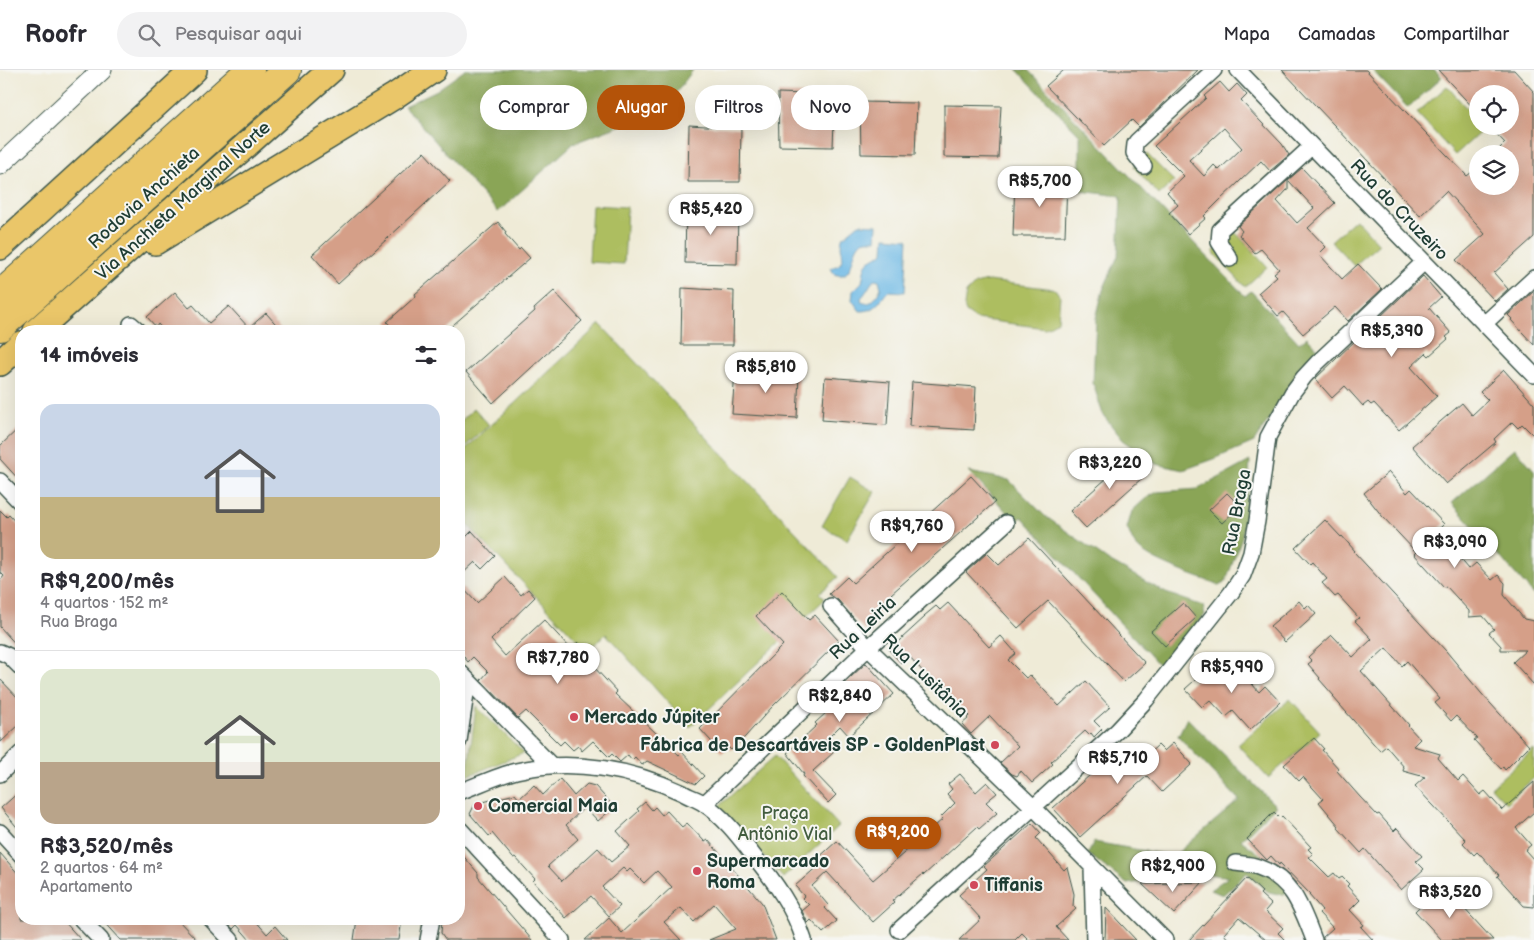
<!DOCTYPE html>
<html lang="pt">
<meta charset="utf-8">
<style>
body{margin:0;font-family:"Balsamiq Sans",sans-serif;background:#f2f2f3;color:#2b2b33;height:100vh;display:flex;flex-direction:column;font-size:19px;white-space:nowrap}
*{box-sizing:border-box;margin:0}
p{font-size:16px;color:#7c7c81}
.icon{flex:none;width:28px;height:28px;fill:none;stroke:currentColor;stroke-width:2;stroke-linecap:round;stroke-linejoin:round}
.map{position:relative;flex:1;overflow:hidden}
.sheet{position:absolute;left:15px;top:255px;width:450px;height:600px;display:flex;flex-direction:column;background:#fff;border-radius:20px;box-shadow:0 5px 20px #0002}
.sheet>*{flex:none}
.top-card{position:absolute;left:480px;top:15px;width:475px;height:45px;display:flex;gap:10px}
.buttons{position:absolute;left:1469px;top:15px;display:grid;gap:10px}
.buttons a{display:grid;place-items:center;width:50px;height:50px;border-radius:50%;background:#fff;box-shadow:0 5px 20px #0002;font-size:25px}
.price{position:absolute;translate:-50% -42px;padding:0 11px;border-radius:18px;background:#fff;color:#222;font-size:16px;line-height:32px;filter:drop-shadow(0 1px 2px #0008)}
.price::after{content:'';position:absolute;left:50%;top:30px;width:15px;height:11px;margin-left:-8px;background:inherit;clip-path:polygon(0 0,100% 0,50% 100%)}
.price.selected{background:#b45309;color:#fff}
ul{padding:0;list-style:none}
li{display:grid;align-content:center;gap:10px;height:265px;padding:0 25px}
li+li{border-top:1px solid #e1e1e2}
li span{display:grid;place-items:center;height:155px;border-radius:15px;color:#555}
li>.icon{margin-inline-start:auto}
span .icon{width:90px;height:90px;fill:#fffc;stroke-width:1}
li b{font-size:21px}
h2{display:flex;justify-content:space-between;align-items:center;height:60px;padding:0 25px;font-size:21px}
.chip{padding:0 18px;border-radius:22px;background:#fff;box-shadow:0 5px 20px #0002;font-size:18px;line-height:45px}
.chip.selected{background:#b45309;color:#fff}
header{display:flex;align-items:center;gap:30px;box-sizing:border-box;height:70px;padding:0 25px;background:#fff;border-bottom:1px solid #e1e1e2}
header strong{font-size:24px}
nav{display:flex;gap:28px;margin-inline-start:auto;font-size:18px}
.search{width:350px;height:45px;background:#f2f2f3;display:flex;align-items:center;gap:12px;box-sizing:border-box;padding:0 18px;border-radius:28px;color:#7c7c81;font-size:19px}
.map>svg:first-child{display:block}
.green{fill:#adbe61;stroke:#667e4a}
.forest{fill:#8aa557;stroke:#547146}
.water{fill:#6bb8e5;stroke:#457a8c;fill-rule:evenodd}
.building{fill:#d59f88;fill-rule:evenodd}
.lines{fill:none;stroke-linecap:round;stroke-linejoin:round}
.minor-casing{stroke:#3e574c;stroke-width:18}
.tertiary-casing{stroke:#3e574c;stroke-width:21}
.trunk-casing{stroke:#3e574c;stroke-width:28}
.motorway-casing{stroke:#3e574c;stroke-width:30}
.minor{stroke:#fff;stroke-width:15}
.tertiary{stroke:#fff;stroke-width:19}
.trunk{stroke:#eac669;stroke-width:25}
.motorway{stroke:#eac669;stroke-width:28}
.poi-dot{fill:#d1495b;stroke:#f6f6f2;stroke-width:2}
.labels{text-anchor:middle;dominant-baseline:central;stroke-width:4;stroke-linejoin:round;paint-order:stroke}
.street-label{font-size:18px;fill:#1f3d34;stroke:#f6f6f2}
.poi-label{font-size:18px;font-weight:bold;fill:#1f3d34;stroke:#f6f6f2;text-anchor:start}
.park-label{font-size:18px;fill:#425d3f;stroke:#f6f6f2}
</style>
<header>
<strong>Roofr</strong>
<div class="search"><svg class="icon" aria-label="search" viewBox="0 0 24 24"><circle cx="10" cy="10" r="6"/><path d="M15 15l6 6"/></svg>Pesquisar aqui</div>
<nav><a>Mapa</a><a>Camadas</a><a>Compartilhar</a></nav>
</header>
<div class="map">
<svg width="1534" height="870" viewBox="0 0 1534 870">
<rect width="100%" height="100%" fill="#f6f6f2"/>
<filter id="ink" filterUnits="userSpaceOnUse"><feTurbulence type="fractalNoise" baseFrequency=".02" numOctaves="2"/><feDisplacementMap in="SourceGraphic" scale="10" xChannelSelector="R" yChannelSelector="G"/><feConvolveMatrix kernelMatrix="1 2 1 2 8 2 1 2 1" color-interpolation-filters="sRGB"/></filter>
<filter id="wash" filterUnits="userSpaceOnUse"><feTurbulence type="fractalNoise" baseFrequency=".0096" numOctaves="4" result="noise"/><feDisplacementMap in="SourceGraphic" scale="20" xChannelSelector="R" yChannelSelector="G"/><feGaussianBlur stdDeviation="1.12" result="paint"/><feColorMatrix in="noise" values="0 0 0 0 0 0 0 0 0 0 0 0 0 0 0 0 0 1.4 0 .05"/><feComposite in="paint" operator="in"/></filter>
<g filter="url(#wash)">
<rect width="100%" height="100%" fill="#efebd7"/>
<!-- green -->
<path class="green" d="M1447,16L1477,50L1478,56L1485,58L1455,85L1417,43Z
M1147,84L1174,111L1159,125L1134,97Z
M592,135L627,137L624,194L589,192Z
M1356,149L1379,174L1354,196L1331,171Z
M1234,161L1267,197L1245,217L1213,182Z
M988,211L1055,219L1060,226L1058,251L1045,258L976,249L966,242L964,236L966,223L975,214Z
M600,254L838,507L820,523L825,529L690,657L606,564L588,581L459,446V385Z
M474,338L489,355L459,382V353Z
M850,407L875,422L847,470L822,456Z
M1290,629L1320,662L1268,708L1238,675Z
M476,636L524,683L467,706Z
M1534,679V708L1506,733L1491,717Z
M775,686L839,756L783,808L719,736Z"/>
<!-- forest -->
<path class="forest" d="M465,0H693L664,39L574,73L498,142L404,36L437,20Z
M1017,0H1028L1245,226L1251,221L1299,273L1307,267L1321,282L1274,342L1254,372L1214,389L1183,400L1156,394L1123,370L1103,345L1093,313L1096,248L1103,220L1118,186L1121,126L1080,121V65Z
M1372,0H1435L1442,7L1408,38Z
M1515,378L1534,400V525L1452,433Z
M1250,391L1247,431L1242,467L1226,511L1219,515C1198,507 1150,492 1136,476C1132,472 1130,463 1127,458L1132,441L1145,429L1157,422L1198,419Z
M969,402L1009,410L1045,446L1109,491L1166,523L1203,536L1205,545L1161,597L1022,447L1016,452Z
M1187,648L1276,736L1241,770L1277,797L1298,816L1284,825L1268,822L1247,803L1223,825L1210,820L1228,807L1203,803L1127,814L1088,784L1094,772L1174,786L1239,730L1178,666Z"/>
<!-- water -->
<path class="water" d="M859,154L877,155L876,170C871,170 865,169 861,172C850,181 855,212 834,204L831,198L839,195L843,189L841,176L842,168Z
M885,167L908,169L905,222L888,221C880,231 874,242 860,241L852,230L853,221L862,212L865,196L869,191L884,182ZM875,209L879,210L881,218C877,226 871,237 862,232L861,228C867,222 871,212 875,209Z"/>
<g id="blocks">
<!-- building -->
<path class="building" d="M1064,0H1198L1139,57L1132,50L1104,76L1046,16Z
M1282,0H1366L1467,106L1478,97V116H1510V84H1494L1505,73L1489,56H1510V24H1478V43L1438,0H1514L1534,22V167L1494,203L1508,219L1495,231L1456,190L1485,164L1446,121L1420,146Z
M1220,12L1229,22L1237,14L1247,25L1241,31L1282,74L1289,85L1270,101L1261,91L1219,131L1204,146L1206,148L1188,164L1169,143L1178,135L1167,122L1184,106L1154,76L1206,28L1204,26ZM1224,58L1242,78L1219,100L1214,95L1204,106L1189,90Z
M778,23L835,25L833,77L779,76Z
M860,32L917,33L915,85L861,84Z
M944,35L1001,36L998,88L944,87Z
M689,55L741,58L740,112H688Z
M424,82L450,111L338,214L312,185Z
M1302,98L1335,133L1308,158L1326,177L1319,184L1342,209L1358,194L1382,219L1348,251L1335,237L1303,264L1283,242L1278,246L1258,223L1277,206L1274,203L1279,199L1261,179L1255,183L1239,165L1242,161L1238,156L1288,110V121L1287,120L1277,131L1297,153L1314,138L1288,110Z
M1015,109L1067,112L1065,166H1013Z
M686,137L738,140L737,194L685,193Z
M498,152L506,162L505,164L519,180L521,178L530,188L446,261H395L387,252L416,226L415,224Z
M1423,206L1441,227L1429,238L1451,263L1446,267L1448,269L1429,286L1426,283L1411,297L1437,326L1399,360L1374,333L1371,335L1368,332L1363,336L1345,316L1332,328L1315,309Z
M682,218L734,221L733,275H681Z
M554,221L582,251L493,333L466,302L535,241L534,239Z
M1534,221V275L1511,250L1512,249L1508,245Z
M175,222L189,238L193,235L209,253L229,236L249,258L266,243L282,261H164L158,254L156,257L147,247Z
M735,300L799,305L797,348L732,344Z
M1504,300L1534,334V366L1522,354L1518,358L1512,352L1494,369L1496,372L1446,414L1412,376L1462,333L1472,345L1488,330L1480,322Z
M825,307L890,312L887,355L822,350Z
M912,312L976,317L974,360L909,356Z
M21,356V412L0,389V376Z
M1135,383L1151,400L1086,458L1070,441Z
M1389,402L1407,423L1411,419L1444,454L1437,461L1469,499L1476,493L1492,510L1498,505L1505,513L1504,525L1524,549L1534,551V615L1513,592L1526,580H1501V576L1489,563L1494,559L1483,546L1469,547V541L1446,516L1444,517L1414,484L1416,482L1382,446L1364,423Z
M971,406L995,432L891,524L892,525L881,535L878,551L867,560H864L838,530L829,524L847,507L853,513Z
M1227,423L1240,436L1222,453L1209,440Z
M0,440L7,447L9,445L21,458V580L0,557V511L4,506L0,502Z
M1325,450L1341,467L1342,466L1355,481L1354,482L1446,581L1481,623L1529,676L1505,700L1503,697L1501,699L1474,670L1477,668L1456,646L1451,651L1435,633L1440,629L1407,591L1402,596L1386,578L1361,601L1409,655L1408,656L1420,669L1413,676L1440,684L1438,688L1458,711L1463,706L1480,725L1485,721L1502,740L1534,712V742L1516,758L1531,775L1525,780L1534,790V837L1524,836L1497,806L1499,805L1481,785H1480L1477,782L1474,785L1463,773L1466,770L1415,716L1425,707L1403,701L1404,697L1386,676L1380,681L1333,627L1334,626L1319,609L1320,608L1308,594L1312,591L1308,587L1332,565L1353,587L1372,569L1355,551L1359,548L1338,525L1335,527L1322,513L1327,509L1312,492L1310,494L1295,478Z
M459,459L466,467L472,461L495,486L482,499L475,492L459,507Z
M1029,468L1145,593L1124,612L1048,531L1018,558L966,502L987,483L999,495Z
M505,507L521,525L528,519L535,527L491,570L505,586L544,550L571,579L578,572L590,584L593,596L617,622L615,624L679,685L682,682L704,706L696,714L647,691L642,695L635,687L632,690L628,685L620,692L612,684L609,687L593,671L582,681L578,676L573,680L564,671L560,675L526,641L518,648L481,610L488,602L473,587L468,592L459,581V514L477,533Z
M782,521L809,550L815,545L839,571L772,637L745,667L731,680L728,677L722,683L700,659L783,575L756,546Z
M1299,531L1305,538L1308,535L1316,544L1285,572L1270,556Z
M948,533L989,577L1001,566L1016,583L1008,590L1026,608L1030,605L1059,636L1086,611L1110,637L1094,651L1102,659L1094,667L1091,663L1089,665L1085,661L1051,692L1053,694L1032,713L1021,701L1017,706L1012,704L1000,693L1018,676L990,646L971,664L962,654L968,649L967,648L969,646L939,614L936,616L909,586L901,593L889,580L925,547L924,546L936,536L940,540Z
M1183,533L1196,548L1165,576L1151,561Z
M1221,587L1241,610L1245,606L1259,622L1265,616L1280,632L1250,660L1233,641L1226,647L1210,630L1202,637L1185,619Z
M866,593L894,624L849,666L840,656L824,672L834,682L813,701L836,725L828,733L803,706L804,704L787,683L817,655L815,653L827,642L821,635Z
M0,609L21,631V653L0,673Z
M1314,668L1324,679L1322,680L1339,699L1337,701L1360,727L1377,745L1379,744L1394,761L1397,758L1422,786L1416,791L1424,799L1401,820L1365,779L1361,783L1338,758L1339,756L1319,732L1323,729L1303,707L1299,711L1284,695Z
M1173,673L1192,694L1162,722L1147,706L1080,767L1053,738L1117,681L1133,698L1158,675L1164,681Z
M960,704L976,722L987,712L997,723L986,732L997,743L979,759L977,757L924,805L923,804L892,831L894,833L873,852L827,802L812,816L828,835L825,838L837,851L823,863L811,850L808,853L802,841L809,835L802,828L804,826L795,816L820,794L816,790L837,771L873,810L943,749L941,747L955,733L947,724L952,719L948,714Z
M560,709L574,726L587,714L595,716L614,737L598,751L585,737L566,755L578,769L548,796L562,811L598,778L611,792L630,776L617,761L639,741L637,739L645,732L652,740L655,737L662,745L667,741L682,757L687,753L705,772L708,770L762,833L776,870H709L736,859L714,834L694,852L681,838L664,852L681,870H585L609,848L622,863L672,817L657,801L644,813L630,799L627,802L623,798L602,817L620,836L609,846L591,826L566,848L533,811L535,809L515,787L513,788L492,763L489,766L470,744L475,734L515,724L519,729L534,715L543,725Z
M21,720V762L1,738Z
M1274,742L1280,748L1282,746L1311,777L1308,779L1313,784L1309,787L1329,807L1334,803L1339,809L1342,807L1349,814L1347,816L1360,830L1350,840L1364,855L1361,857L1373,870H1323V867L1333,858L1319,843L1322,840L1309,825L1310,824L1280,793L1279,795L1271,786L1267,790L1247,769Z
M1032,753L1041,763L1036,768L1064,800L1067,797L1074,824L1073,836L1076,839L1056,857L1068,870H1029L1022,863L1015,870H959L981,849L959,825L987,799L984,796Z
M459,781L478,803V807L532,870H446L441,863L442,849H459Z
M0,783L21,807V849H62L81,870H0Z
M1247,808L1262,822L1260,824L1271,834L1265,841L1283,858L1278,863L1285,870H1266L1239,847L1224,864L1229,870H1189Z
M1203,812L1174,844L1142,814Z
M1440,817L1444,821L1445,820L1450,823L1493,870H1442L1415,841Z
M1106,838L1136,870H1105Z
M101,849H177L197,870H120Z
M224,849H254L267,864L275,856L287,870H250L237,855L233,859Z
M357,849H402L399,870H354Z"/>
</g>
</g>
<g filter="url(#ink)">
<use href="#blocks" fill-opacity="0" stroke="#3e574c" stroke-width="1"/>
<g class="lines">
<defs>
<path id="minor" d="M1238,0L1534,305
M1144,96L1134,83L1135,74L1137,71L1214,0
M1230,189L1219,172L1220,160L1312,76
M131,254L139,261
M1484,254L1534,208
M0,411L21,433
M831,536L868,578L1033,737L1165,870
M0,582L9,586L21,598
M459,601L552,696
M459,671L468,610
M0,704L21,683
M459,722C478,715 497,706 516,701C572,688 632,699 683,723C689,727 697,729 703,733C723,746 739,767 753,785C774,811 794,838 804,870
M704,734L868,578L1006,453
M459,758L562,870
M0,762L21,785
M1235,793C1242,794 1251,794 1258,797C1293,809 1302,839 1314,870
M1092,797L1094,870
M81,849L101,870
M211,849L231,870
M899,860L1117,661L1146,630L1231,523L1243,505L1251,483L1257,451L1268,367L1292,323L1304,307L1317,293L1424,192
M428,870L432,849"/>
<path id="tertiary" d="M0,95L102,0"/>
<path id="trunk" d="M155,172L393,27L433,0
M0,177L194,0
M36,261L331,0
M0,293L21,274"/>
<path id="motorway" d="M0,225L250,0
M0,257L287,0"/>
</defs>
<!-- minor casing -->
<use href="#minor" class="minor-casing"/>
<!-- tertiary casing -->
<use href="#tertiary" class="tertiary-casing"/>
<!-- trunk casing -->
<use href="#trunk" class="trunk-casing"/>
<!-- motorway casing -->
<use href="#motorway" class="motorway-casing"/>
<!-- minor -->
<use href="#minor" class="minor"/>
<!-- tertiary -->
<use href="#tertiary" class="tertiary"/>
<!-- trunk -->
<use href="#trunk" class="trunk"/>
<!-- motorway -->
<use href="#motorway" class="motorway"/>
</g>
</g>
<!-- markers -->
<g class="poi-dot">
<circle cx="574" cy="647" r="5"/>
<circle cx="995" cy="675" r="5"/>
<circle cx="478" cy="736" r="5"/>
<circle cx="697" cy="801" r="5"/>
<circle cx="974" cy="815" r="5"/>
</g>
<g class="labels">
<!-- street labels -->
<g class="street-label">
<text transform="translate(144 128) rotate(-42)">Rodovia Anchieta</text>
<text transform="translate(183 131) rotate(-42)">Via Anchieta Marginal Norte</text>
<text transform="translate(1399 140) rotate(46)">Rua do Cruzeiro</text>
<text transform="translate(1237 442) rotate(-79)">Rua Braga</text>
<text transform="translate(863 558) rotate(-43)">Rua Leiria</text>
<text transform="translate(925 606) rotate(44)">Rua Lusitânia</text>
</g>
<!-- poi labels -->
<g class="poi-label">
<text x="584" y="647">Mercado Júpiter</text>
<text x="985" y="675" text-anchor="end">Fábrica de Descartáveis SP - GoldenPlast</text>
<text x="488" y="736">Comercial Maia</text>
<text x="707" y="791">Supermarcado<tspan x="707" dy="21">Roma</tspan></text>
<text x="984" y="815">Tiffanis</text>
</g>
<!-- park labels -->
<g class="park-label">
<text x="785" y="743">Praça<tspan x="785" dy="21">Antônio Vial</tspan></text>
</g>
</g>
</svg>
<div class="buttons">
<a><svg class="icon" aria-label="locate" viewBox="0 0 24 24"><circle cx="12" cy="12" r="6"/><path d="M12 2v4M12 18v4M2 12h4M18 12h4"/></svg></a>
<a><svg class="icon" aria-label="layers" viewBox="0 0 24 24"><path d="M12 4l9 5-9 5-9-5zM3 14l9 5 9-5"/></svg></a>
</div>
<b class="price" style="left:1040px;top:138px">R$5,700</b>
<b class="price" style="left:711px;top:166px">R$5,420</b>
<b class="price" style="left:1392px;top:288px">R$5,390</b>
<b class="price" style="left:766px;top:324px">R$5,810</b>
<b class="price" style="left:1110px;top:420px">R$3,220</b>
<b class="price" style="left:912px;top:483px">R$9,760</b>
<b class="price" style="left:1455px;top:499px">R$3,090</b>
<b class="price" style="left:558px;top:615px">R$7,780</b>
<b class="price" style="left:1232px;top:624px">R$5,990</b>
<b class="price" style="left:840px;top:653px">R$2,840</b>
<b class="price" style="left:1118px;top:715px">R$5,710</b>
<b class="price selected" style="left:898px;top:789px">R$9,200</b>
<b class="price" style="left:1173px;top:823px">R$2,900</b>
<b class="price" style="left:1450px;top:849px">R$3,520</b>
<div class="top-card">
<a class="chip">Comprar</a>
<a class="chip selected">Alugar</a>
<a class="chip">Filtros</a>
<a class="chip">Novo</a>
</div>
<section class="sheet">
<h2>14 imóveis<svg class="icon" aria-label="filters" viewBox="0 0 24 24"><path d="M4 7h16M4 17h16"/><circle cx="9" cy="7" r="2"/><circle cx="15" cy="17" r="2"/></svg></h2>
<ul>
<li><span style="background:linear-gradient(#c9d6e8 60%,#c2b280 0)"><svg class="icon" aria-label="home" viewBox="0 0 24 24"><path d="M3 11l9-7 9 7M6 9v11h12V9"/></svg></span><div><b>R$9,200/mês</b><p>4 quartos · 152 m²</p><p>Rua Braga</p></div></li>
<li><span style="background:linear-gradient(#dfe7d0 60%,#b9a48a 0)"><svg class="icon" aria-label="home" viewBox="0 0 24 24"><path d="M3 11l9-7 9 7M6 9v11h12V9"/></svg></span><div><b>R$3,520/mês</b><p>2 quartos · 64 m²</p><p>Apartamento</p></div></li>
</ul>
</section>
</div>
